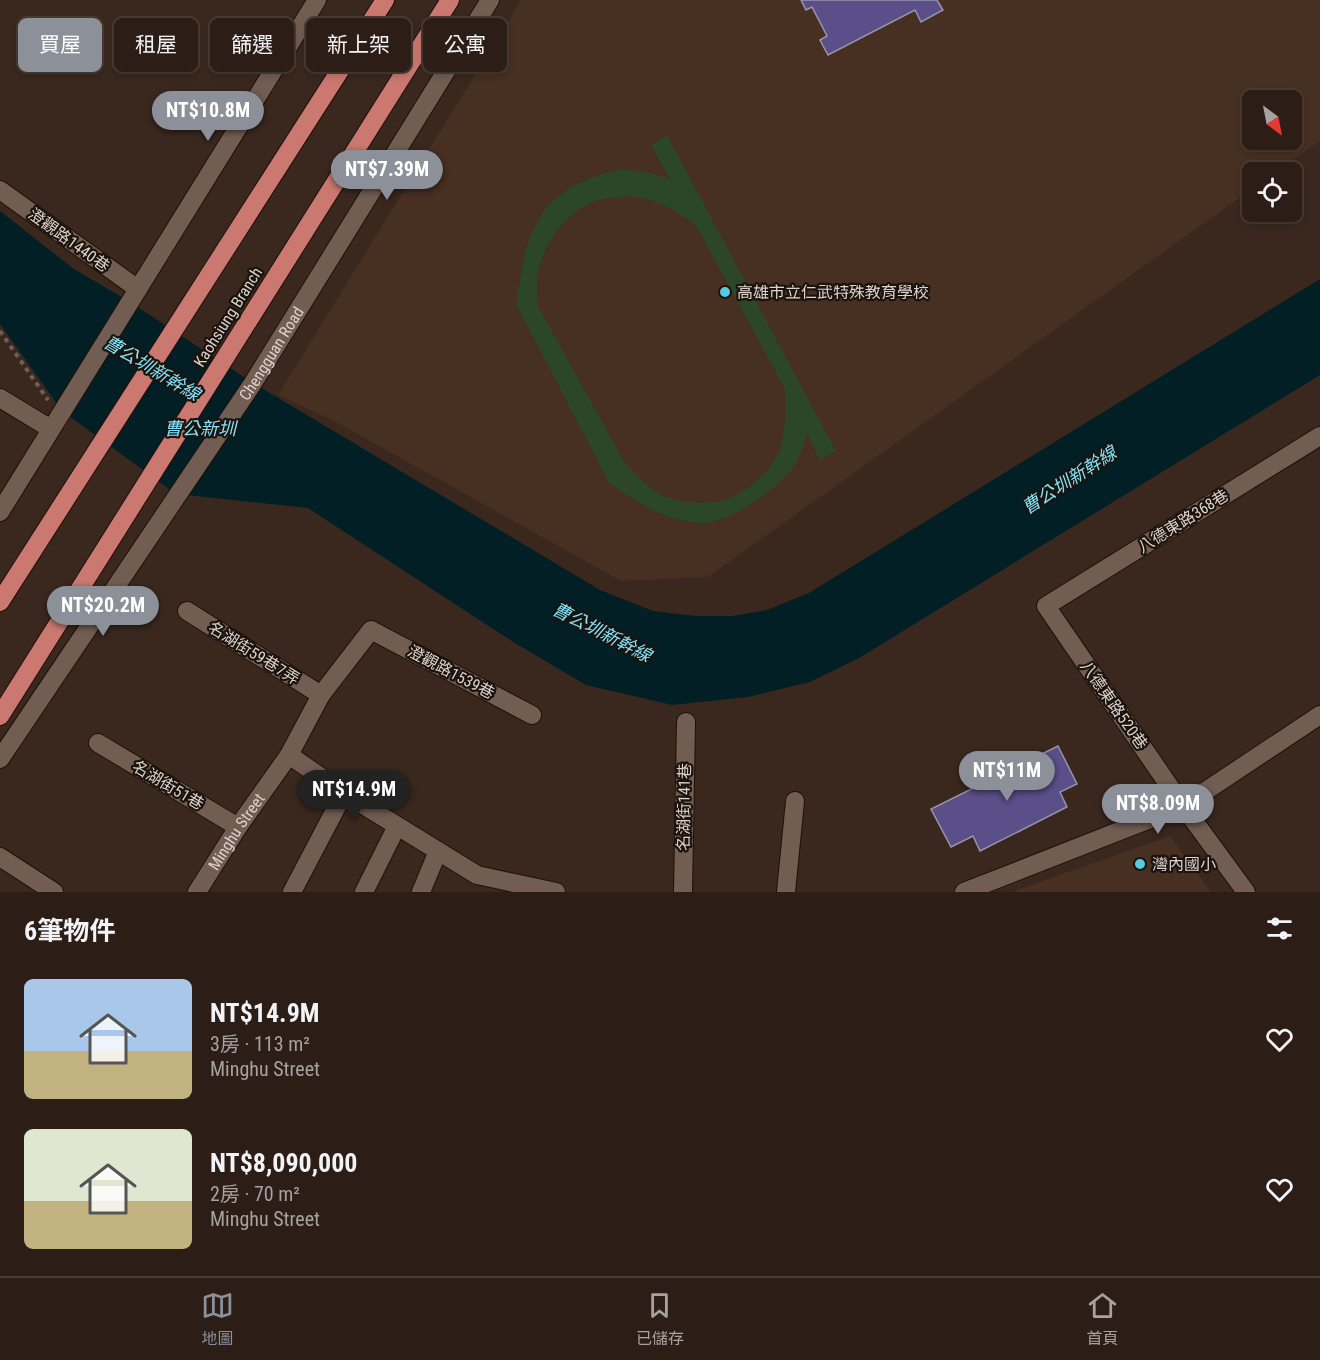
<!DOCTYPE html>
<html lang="zh-TW">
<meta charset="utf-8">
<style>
body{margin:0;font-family:"Roboto Condensed","Noto Sans TC",sans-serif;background:#382b23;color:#f1f3f6;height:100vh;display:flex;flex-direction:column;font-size:22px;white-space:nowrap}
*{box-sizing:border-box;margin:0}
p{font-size:20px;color:#a6a2a1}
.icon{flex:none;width:33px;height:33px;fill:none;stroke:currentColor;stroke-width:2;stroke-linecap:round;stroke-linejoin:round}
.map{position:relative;height:892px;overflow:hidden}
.drawer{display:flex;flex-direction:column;background:#2c1e16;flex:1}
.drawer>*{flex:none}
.top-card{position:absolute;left:18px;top:18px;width:600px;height:54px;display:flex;gap:12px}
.needle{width:39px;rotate:148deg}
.buttons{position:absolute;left:1242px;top:90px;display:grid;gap:12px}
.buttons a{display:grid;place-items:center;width:60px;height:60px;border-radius:9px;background:#2c1e16;box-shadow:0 3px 9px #0003,0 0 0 2px #483c35;font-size:30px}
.price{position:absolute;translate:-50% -51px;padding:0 14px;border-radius:21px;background:#8c9099;color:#fff;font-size:20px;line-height:39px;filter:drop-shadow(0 2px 3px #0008)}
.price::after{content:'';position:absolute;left:50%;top:36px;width:18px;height:14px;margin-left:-9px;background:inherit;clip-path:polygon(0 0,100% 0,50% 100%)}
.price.active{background:#222;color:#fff}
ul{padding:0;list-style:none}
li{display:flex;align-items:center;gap:18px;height:150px;padding:0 24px}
li span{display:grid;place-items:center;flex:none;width:168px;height:120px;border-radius:9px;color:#555}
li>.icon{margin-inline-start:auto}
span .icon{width:72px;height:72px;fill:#fffc;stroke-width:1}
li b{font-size:26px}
h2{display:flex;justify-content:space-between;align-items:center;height:72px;padding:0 24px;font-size:26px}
.pill{padding:0 21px;border-radius:9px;background:#2c1e16;box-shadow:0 3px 9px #0003,0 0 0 2px #483c35;font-size:21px;line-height:54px}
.pill.active{background:#8c9099;color:#fff}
.dock{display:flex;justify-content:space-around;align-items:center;height:84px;border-top:2px solid #483c35;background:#2c1e16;font-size:16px;color:#a6a2a1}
.dock a{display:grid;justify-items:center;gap:3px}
.dock .active{color:#8c9099}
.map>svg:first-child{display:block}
.built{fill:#472f21;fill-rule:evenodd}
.green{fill:#2c4628;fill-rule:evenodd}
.water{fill:#021f26}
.building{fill:#5b4f89;stroke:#9895ab;stroke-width:1.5}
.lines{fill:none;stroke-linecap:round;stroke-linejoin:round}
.minor-casing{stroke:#201007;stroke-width:20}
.highway-casing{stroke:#201007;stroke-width:20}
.path{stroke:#6f5f56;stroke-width:4;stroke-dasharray:4.5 4.5;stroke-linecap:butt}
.minor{stroke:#715d52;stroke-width:18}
.highway{stroke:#ca7870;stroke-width:18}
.poi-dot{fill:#55cae0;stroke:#1b130e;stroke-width:2}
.labels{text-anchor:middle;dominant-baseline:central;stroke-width:4.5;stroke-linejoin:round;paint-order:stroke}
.street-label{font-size:16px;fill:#ded2cc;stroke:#1b130e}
.poi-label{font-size:16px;fill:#ded2cc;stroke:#1b130e;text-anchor:start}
.water-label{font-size:18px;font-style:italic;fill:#81e3fa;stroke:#1b130e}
</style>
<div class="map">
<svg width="1320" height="892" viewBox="0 0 1320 892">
<rect width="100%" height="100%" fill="#3a281e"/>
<!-- built -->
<path class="built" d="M521,0H1320V141L1275,172H1252V189L708,577L621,581L338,423L278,395ZM1252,100H1292V140H1252Z
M1170,836L1211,892H1012Z"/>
<!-- green -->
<path class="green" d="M667,135L836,451L820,460L807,433C804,443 801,454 796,463C781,487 730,524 701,523C667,522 636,502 609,483L516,304L523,261L530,236L546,207L570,187L596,176L620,169L650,173L670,179L651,145ZM627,196C656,199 676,208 697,227L785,389V420L781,449L767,471L747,489L724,501L701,503L679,501L661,495L642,481L625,463L538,306C538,298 536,290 537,282C538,255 558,223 581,208C594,199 612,198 627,196Z"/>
<!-- water -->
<path class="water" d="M0,211L74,269L130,302L253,383L600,590L653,611L696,616H732L767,610L809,593L1320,279V375L859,658L810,682L748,697L672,705L586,685L510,640L308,508L176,494L62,411L0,324Z"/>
<!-- building -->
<path class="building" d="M801,0H937L943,10L921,22L915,10L828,55L820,40L827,36L812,7L806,10Z
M1058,746L1077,784L1060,792L1067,807L980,851L973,836L951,847L931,809Z"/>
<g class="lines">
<defs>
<g id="minor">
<path d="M0,190L138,289"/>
<path d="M0,398L51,429"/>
<path d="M0,512L317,0"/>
<path d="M187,611L321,695"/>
<path d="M98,743L238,827"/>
<path d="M289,755L321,695L371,630L532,715"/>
<path id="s1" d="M0,759L253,383L490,0"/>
<path d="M0,857L54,892"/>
<path id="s2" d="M197,892L238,827L289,755L344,793L477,875L556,892"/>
<path d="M292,892L344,793"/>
<path d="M364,892L397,826"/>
<path d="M421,892L438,851"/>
<path d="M683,892L686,722"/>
<path d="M786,892L795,801"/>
<path d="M964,892L1183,806L1320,715"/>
<path d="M1246,892L1183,806L1046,606L1320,436"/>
</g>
<path id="highway" d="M0,602L385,0
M0,716L450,0"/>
</defs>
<!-- minor casing -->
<use href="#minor" class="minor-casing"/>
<!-- highway casing -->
<use href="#highway" class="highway-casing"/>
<!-- path -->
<path class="path" d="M0,331L48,400"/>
<!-- minor -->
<use href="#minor" class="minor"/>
<!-- highway -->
<use href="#highway" class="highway"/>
</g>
<!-- markers -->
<g class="poi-dot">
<circle cx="725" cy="292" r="6"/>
<circle cx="1140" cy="864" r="6"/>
</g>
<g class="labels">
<!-- street labels -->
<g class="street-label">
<text transform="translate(69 240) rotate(36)">澄觀路1440巷</text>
<text transform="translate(228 317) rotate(-58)">Kaohsiung Branch</text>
<text stroke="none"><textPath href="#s1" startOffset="488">Chengguan Road</textPath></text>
<text transform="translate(1183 521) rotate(-32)">八德東路368巷</text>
<text transform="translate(254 653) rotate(32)">名湖街59巷7弄</text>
<text transform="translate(451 672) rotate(28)">澄觀路1539巷</text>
<text transform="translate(1114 705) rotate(55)">八德東路520巷</text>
<text transform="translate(168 785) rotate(31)">名湖街51巷</text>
<text transform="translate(684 807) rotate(-89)">名湖街141巷</text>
<text stroke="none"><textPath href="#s2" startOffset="72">Minghu Street</textPath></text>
</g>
<!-- poi labels -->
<g class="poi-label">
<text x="737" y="292">高雄市立仁武特殊教育學校</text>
<text x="1152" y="864">灣內國小</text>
</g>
<!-- water labels -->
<g class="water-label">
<text transform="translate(152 368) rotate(31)">曹公圳新幹線</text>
<text x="200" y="428">曹公新圳</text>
<text transform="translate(1069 480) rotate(-33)">曹公圳新幹線</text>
<text transform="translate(602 632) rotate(27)">曹公圳新幹線</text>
</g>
</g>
</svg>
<div class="buttons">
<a><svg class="needle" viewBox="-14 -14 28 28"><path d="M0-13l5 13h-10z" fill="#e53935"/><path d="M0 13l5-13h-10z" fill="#a6a2a1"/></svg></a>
<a><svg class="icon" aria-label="locate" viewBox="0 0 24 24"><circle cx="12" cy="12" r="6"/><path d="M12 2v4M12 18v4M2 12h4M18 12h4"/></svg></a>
</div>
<b class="price" style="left:208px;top:142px">NT$10.8M</b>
<b class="price" style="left:387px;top:201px">NT$7.39M</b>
<b class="price" style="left:103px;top:637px">NT$20.2M</b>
<b class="price" style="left:1007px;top:802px">NT$11M</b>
<b class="price active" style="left:354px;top:821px">NT$14.9M</b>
<b class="price" style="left:1158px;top:835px">NT$8.09M</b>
<div class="top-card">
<a class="pill active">買屋</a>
<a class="pill">租屋</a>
<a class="pill">篩選</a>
<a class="pill">新上架</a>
<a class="pill">公寓</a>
</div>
</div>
<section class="drawer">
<h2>6筆物件<svg class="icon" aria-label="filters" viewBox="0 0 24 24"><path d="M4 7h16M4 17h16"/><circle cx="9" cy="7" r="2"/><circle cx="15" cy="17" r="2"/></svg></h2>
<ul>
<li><span style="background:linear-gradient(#a9c7e8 60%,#c2b280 0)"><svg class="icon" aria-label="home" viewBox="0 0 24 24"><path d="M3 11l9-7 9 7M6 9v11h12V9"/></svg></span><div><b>NT$14.9M</b><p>3房 · 113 m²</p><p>Minghu Street</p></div><svg class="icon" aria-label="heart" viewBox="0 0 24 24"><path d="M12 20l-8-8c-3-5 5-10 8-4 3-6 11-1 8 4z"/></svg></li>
<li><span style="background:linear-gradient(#dfe7d0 60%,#c2b280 0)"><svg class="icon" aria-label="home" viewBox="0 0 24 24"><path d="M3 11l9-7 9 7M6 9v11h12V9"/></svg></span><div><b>NT$8,090,000</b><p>2房 · 70 m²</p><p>Minghu Street</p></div><svg class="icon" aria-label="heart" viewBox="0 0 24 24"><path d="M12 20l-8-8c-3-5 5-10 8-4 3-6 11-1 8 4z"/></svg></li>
</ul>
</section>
<nav class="dock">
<a class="active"><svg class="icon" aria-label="map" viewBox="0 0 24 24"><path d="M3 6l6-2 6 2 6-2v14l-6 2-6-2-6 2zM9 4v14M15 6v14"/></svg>地圖</a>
<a><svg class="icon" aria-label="saved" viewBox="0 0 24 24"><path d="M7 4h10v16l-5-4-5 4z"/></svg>已儲存</a>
<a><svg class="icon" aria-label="home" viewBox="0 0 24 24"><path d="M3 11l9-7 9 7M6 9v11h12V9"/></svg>首頁</a>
</nav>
